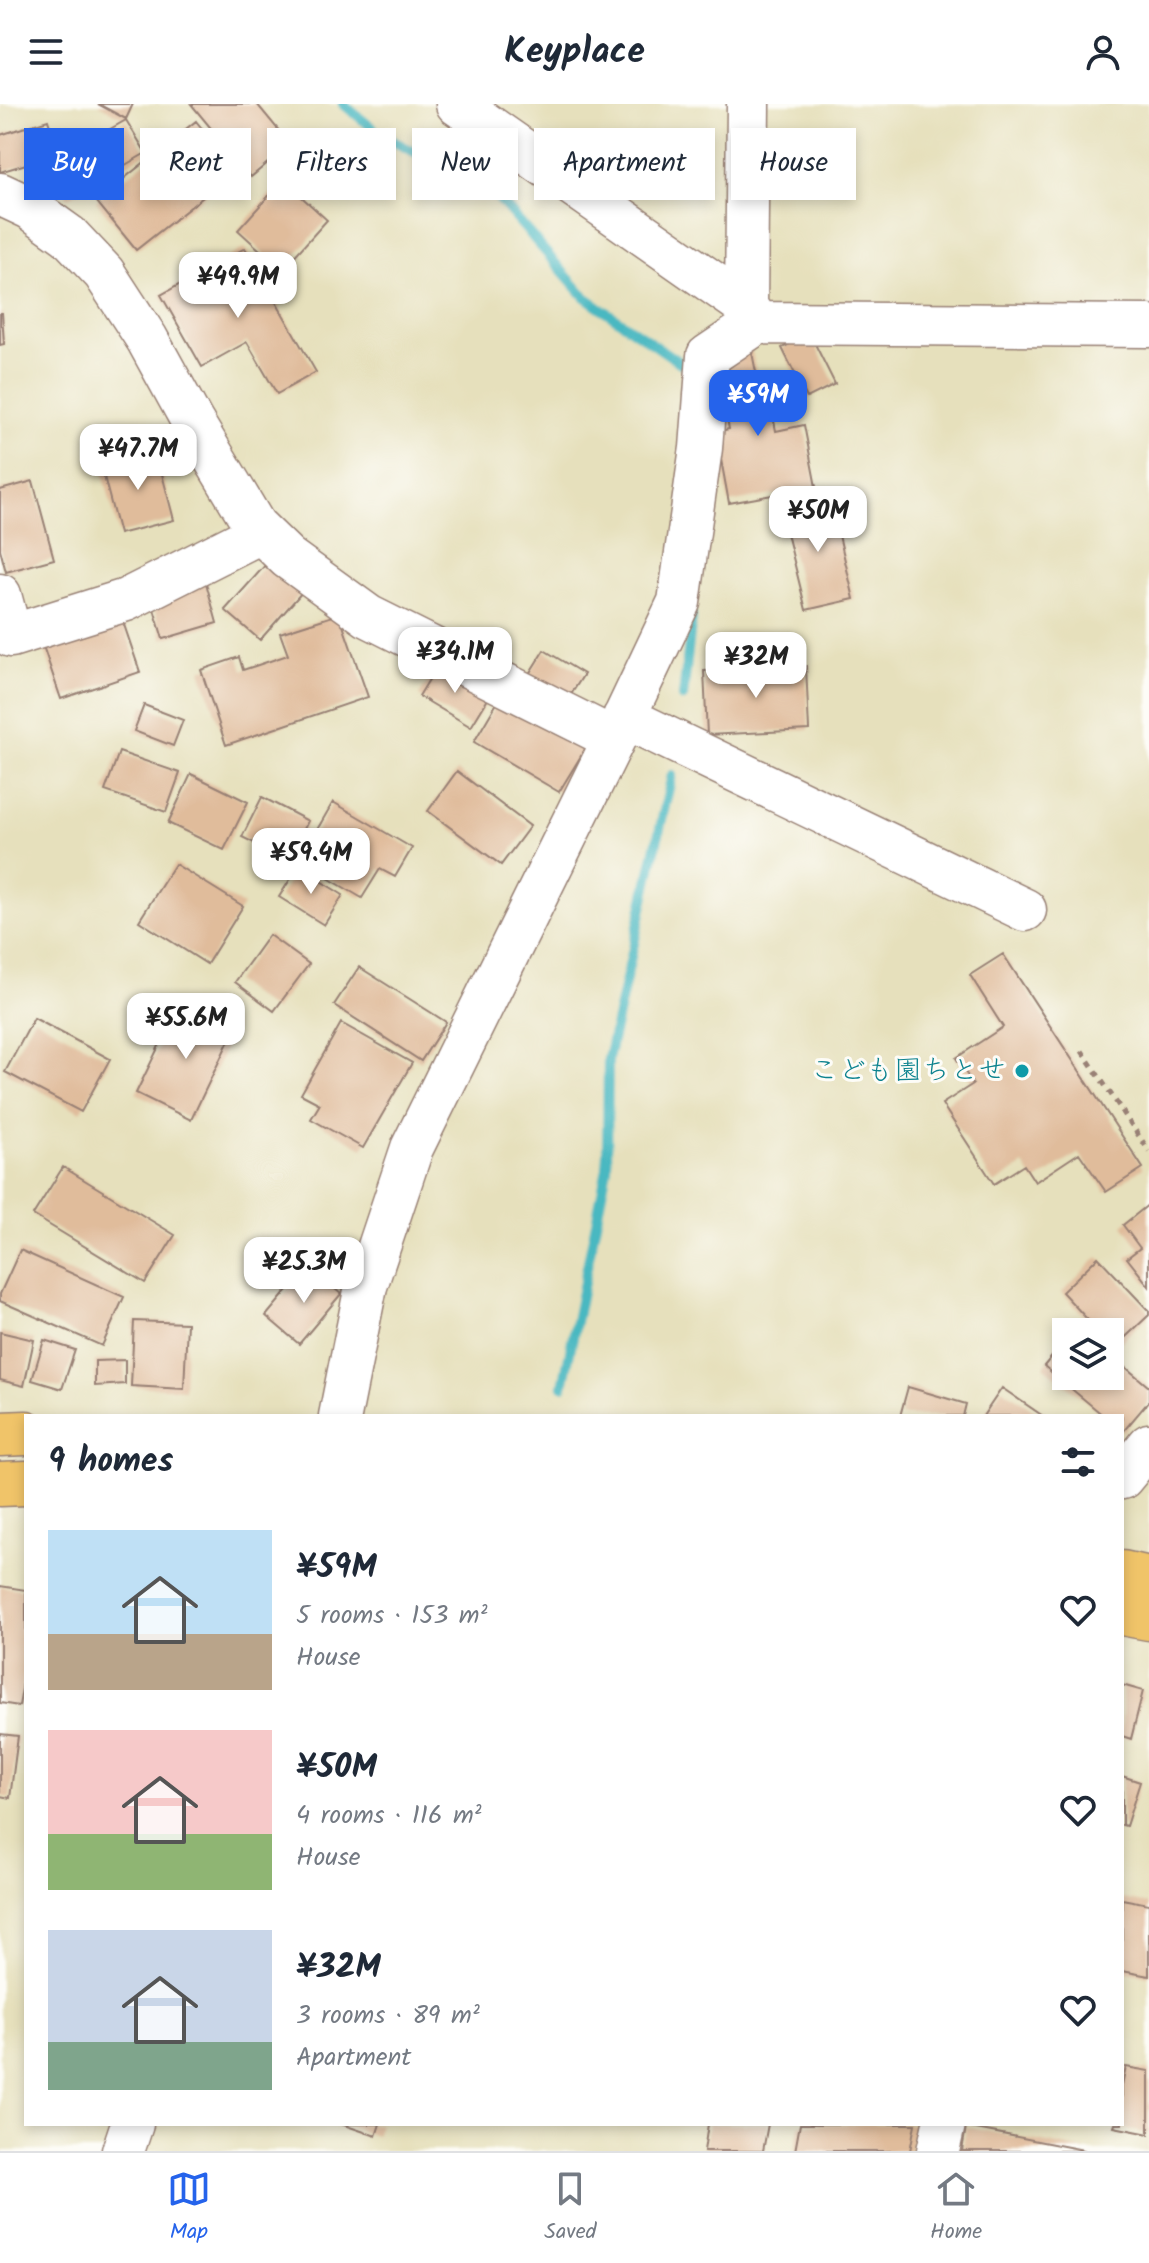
<!DOCTYPE html>
<meta charset="utf-8">
<style>
body{margin:0;font-family:Kalam,"Klee One",sans-serif;background:#f2f2f3;color:#1f2937;height:100vh;display:flex;flex-direction:column;font-size:30px;white-space:nowrap}
*{box-sizing:border-box;margin:0}
p{font-size:26px;color:#747a83}
.icon{flex:none;width:44px;height:44px;fill:none;stroke:currentColor;stroke-width:2;stroke-linecap:round;stroke-linejoin:round}
.map{position:relative;flex:1;overflow:hidden}
.panel{position:absolute;left:24px;top:1310px;width:1100px;height:712px;display:flex;flex-direction:column;background:#fff;border-radius:0px;box-shadow:0 4px 12px #0003}
.panel>*{flex:none}
.banner{position:absolute;left:24px;top:24px;width:1102px;height:72px;display:flex;gap:16px}
.tools{position:absolute;left:1052px;top:1214px;display:grid;gap:16px}
.tools a{display:grid;place-items:center;width:72px;height:72px;border-radius:0px;background:#fff;box-shadow:0 4px 12px #0003;font-size:40px}
.price{position:absolute;translate:-50% -68px;padding:0 18px;border-radius:16px;background:#fff;color:#222;font-size:26px;line-height:52px;filter:drop-shadow(0 2px 4px #0008)}
.price::after{content:'';position:absolute;left:50%;top:48px;width:24px;height:18px;margin-left:-12px;background:inherit;clip-path:polygon(0 0,100% 0,50% 100%)}
.price.active{background:#2563eb;color:#fff}
ul{padding:0;list-style:none}
li{display:flex;align-items:center;gap:24px;height:200px;padding:0 24px}
li span{display:grid;place-items:center;flex:none;width:224px;height:160px;border-radius:0px;color:#555}
li>.icon{margin-inline-start:auto}
span .icon{width:96px;height:96px;fill:#fffc;stroke-width:1}
li b{font-size:34px}
h2{display:flex;justify-content:space-between;align-items:center;height:96px;padding:0 24px;font-size:34px}
.chip{padding:0 28px;border-radius:0px;background:#fff;box-shadow:0 4px 12px #0003;font-size:28px;line-height:72px}
.chip.active{background:#2563eb;color:#fff}
header{display:flex;justify-content:space-between;align-items:center;height:104px;padding:0 24px;background:#fff;font-size:36px;font-weight:700}
.menu{display:flex;justify-content:space-around;align-items:center;height:112px;border-top:2px solid #e0e1e3;background:#fff;font-size:22px;color:#747a83}
.menu a{display:grid;justify-items:center;gap:4px}
.menu .active{color:#2563eb}
.map>svg:first-child{display:block}
.lines{fill:none;stroke-linecap:round;stroke-linejoin:round}
.stream{stroke:#49b8c1;stroke-width:10}
.building{fill:#e0bc9b}
.minor-casing{stroke:#988074;stroke-width:45}
.major-casing{stroke:#988074;stroke-width:47}
.path{stroke:#988074;stroke-width:5;stroke-dasharray:6 6;stroke-linecap:butt}
.minor{stroke:#fff;stroke-width:42}
.major{stroke:#f0c469;stroke-width:44}
.culture-dot{fill:#0f9aa8;stroke:#fdfcf7;stroke-width:3}
.labels{text-anchor:middle;dominant-baseline:central;stroke-width:6;stroke-linejoin:round;paint-order:stroke}
.culture-label{font-size:28px;fill:#0d838f;stroke:#fdfcf7;text-anchor:end}
</style>
<header><svg class="icon" aria-label="menu" viewBox="0 0 24 24"><path d="M4 6h16M4 12h16M4 18h16"/></svg>Keyplace<svg class="icon" aria-label="person" viewBox="0 0 24 24"><circle cx="12" cy="8" r="4"/><path d="M4 21q1-7 8-7t8 7"/></svg></header>
<div class="map">
<svg width="1149" height="2047" viewBox="0 0 1149 2047">
<rect width="100%" height="100%" fill="#fdfcf7"/>
<filter id="ink" filterUnits="userSpaceOnUse"><feTurbulence type="fractalNoise" baseFrequency=".0125" numOctaves="2"/><feDisplacementMap in="SourceGraphic" scale="16" xChannelSelector="R" yChannelSelector="G"/><feConvolveMatrix kernelMatrix="1 2 1 2 8 2 1 2 1" color-interpolation-filters="sRGB"/></filter>
<filter id="wash" filterUnits="userSpaceOnUse"><feTurbulence type="fractalNoise" baseFrequency=".006" numOctaves="4" result="noise"/><feDisplacementMap in="SourceGraphic" scale="32" xChannelSelector="R" yChannelSelector="G"/><feGaussianBlur stdDeviation="1.8" result="paint"/><feColorMatrix in="noise" values="0 0 0 0 0 0 0 0 0 0 0 0 0 0 0 0 0 1.4 0 .05"/><feComposite in="paint" operator="in"/></filter>
<g filter="url(#wash)">
<rect width="100%" height="100%" fill="#e6e0bc"/>
<g class="lines">
<!-- stream -->
<path class="stream" d="M343,0L381,31L492,87L585,193L682,260
M683,593L692,511
M563,1282L607,1064L608,955L672,671"/>
</g>
<g id="blocks">
<!-- building -->
<path class="building" d="M98,0H133L126,15Z
M191,0H257L290,40L251,73Z
M48,16L59,50L0,68V31Z
M126,16L146,49L68,94L49,60Z
M196,17L236,67L136,146L96,97Z
M283,76L327,116L282,166L238,126Z
M245,144L316,268L277,290L247,238L202,263L161,191Z
M0,209H2L4,240L0,241Z
M810,230L835,280L807,294L782,244Z
M751,244L757,273L765,272L776,327L804,321L816,383L729,399L716,328L729,325L719,276L729,274L724,249Z
M156,347L174,416L119,430L101,361Z
M33,377L54,455L6,468L0,445V386Z
M830,393L854,495L806,506L781,405Z
M269,457L303,487L260,536L225,506Z
M206,479L217,519L163,535L151,495Z
M119,506L140,568L61,595L40,533Z
M339,510L368,593L226,641L201,566L239,553L243,566L288,551L280,529Z
M544,546L584,570L568,595L529,570Z
M439,559L491,590L471,623L419,592Z
M806,562L809,626L707,631L704,567Z
M501,592L587,642L559,688L474,638Z
M144,601L183,616L173,642L134,627Z
M119,648L180,669L166,708L105,687Z
M457,667L530,722L501,761L428,707Z
M191,670L248,698L224,746L168,719Z
M262,693L308,717L289,756L242,733Z
M333,698L412,744L395,773L380,765L362,794L299,757Z
M175,760L243,802L207,860L139,817Z
M298,763L343,791L324,821L279,793Z
M269,831L309,860L274,907L235,878Z
M1003,850L1143,1064L1106,1088L1079,1049L1035,1078L1024,1061L994,1080L942,1000L973,980L956,954L1003,923L970,871Z
M359,863L446,918L421,957L334,901Z
M181,897L235,924L191,1016L136,989Z
M34,914L110,955L81,1008L5,968Z
M341,919L412,959L363,1044L311,1015L320,1000L301,990Z
M63,1063L175,1131L145,1179L33,1111Z
M1149,1100V1182L1127,1154L1140,1144L1123,1121Z
M20,1146L124,1193L102,1242L0,1197V1190Z
M1098,1153L1149,1207V1211L1114,1244L1110,1240V1228H1099L1062,1188Z
M308,1162L341,1190L299,1240L266,1212Z
M134,1217L187,1219L184,1285L131,1282Z
M0,1228L34,1236L24,1282L0,1276Z
M44,1236L75,1246L62,1285L32,1276Z
M1066,1236V1272H1110V1250L1149,1283V1297L1122,1329V1312H1104L1044,1262Z
M125,1256V1280L95,1282V1257Z
M908,1283L966,1300L963,1312H900Z
M1002,1284L1043,1312H983Z
M0,1482L26,1486V1562L19,1602L0,1599Z
M1122,1581L1143,1587L1131,1635L1122,1632Z
M0,1630L18,1632L10,1694L0,1692Z
M1122,1672L1140,1678L1126,1722L1122,1721Z
M1122,1795L1149,1800V1872L1122,1867Z
M1126,1963L1149,1967V2030L1114,2023L1115,2020H1122V1982Z
M341,2020H380L376,2032Z
M708,2020H768L763,2047H704Z
M800,2020H915L910,2047H795Z
M966,2023L1084,2046V2047H962Z"/>
</g>
</g>
<g filter="url(#ink)">
<use href="#blocks" fill-opacity="0" stroke="#988074" stroke-width="2"/>
<g class="lines">
<defs>
<path id="minor" d="M457,0L746,202L757,219L1149,222
M0,90L30,104L69,132L104,169L147,235L192,317L255,422L288,454L368,512L614,635
M746,202L748,0
M0,491L11,532L126,496L249,434L255,422
M624,613L1025,806
M340,1312L366,1182L412,1044L614,635L679,498L701,344L708,252L757,219
M1122,1374L1149,1341
M123,2047L132,2020
M938,2047L944,2020"/>
<path id="major" d="M0,1330L26,1329
M0,1380L26,1379
M1122,1469L1149,1475
M1122,1509L1149,1514"/>
</defs>
<!-- minor casing -->
<use href="#minor" class="minor-casing"/>
<!-- major casing -->
<use href="#major" class="major-casing"/>
<!-- path -->
<path class="path" d="M1082,947L1149,1047"/>
<!-- minor -->
<use href="#minor" class="minor"/>
<!-- major -->
<use href="#major" class="major"/>
</g>
</g>
<!-- markers -->
<circle class="culture-dot" cx="1022" cy="967" r="8"/>
<g class="labels">
<!-- culture labels -->
<g class="culture-label">
<text x="1006" y="967">こども園ちとせ</text>
</g>
</g>
</svg>
<div class="tools">
<a><svg class="icon" aria-label="layers" viewBox="0 0 24 24"><path d="M12 4l9 5-9 5-9-5zM3 14l9 5 9-5"/></svg></a>
</div>
<b class="price" style="left:238px;top:216px">¥49.9M</b>
<b class="price active" style="left:758px;top:334px">¥59M</b>
<b class="price" style="left:138px;top:388px">¥47.7M</b>
<b class="price" style="left:818px;top:450px">¥50M</b>
<b class="price" style="left:455px;top:591px">¥34.1M</b>
<b class="price" style="left:756px;top:596px">¥32M</b>
<b class="price" style="left:311px;top:792px">¥59.4M</b>
<b class="price" style="left:186px;top:957px">¥55.6M</b>
<b class="price" style="left:304px;top:1201px">¥25.3M</b>
<div class="banner">
<a class="chip active">Buy</a>
<a class="chip">Rent</a>
<a class="chip">Filters</a>
<a class="chip">New</a>
<a class="chip">Apartment</a>
<a class="chip">House</a>
</div>
<section class="panel">
<h2>9 homes<svg class="icon" aria-label="filters" viewBox="0 0 24 24"><path d="M4 7h16M4 17h16"/><circle cx="9" cy="7" r="2"/><circle cx="15" cy="17" r="2"/></svg></h2>
<ul>
<li><span style="background:linear-gradient(#bfe0f5 65%,#b9a48a 0)"><svg class="icon" aria-label="home" viewBox="0 0 24 24"><path d="M3 11l9-7 9 7M6 9v11h12V9"/></svg></span><div><b>¥59M</b><p>5 rooms · 153 m²</p><p>House</p></div><svg class="icon" aria-label="heart" viewBox="0 0 24 24"><path d="M12 20l-8-8c-3-5 5-10 8-4 3-6 11-1 8 4z"/></svg></li>
<li><span style="background:linear-gradient(#f6c9c9 65%,#8fb573 0)"><svg class="icon" aria-label="home" viewBox="0 0 24 24"><path d="M3 11l9-7 9 7M6 9v11h12V9"/></svg></span><div><b>¥50M</b><p>4 rooms · 116 m²</p><p>House</p></div><svg class="icon" aria-label="heart" viewBox="0 0 24 24"><path d="M12 20l-8-8c-3-5 5-10 8-4 3-6 11-1 8 4z"/></svg></li>
<li><span style="background:linear-gradient(#c9d6e8 70%,#7fa58c 0)"><svg class="icon" aria-label="home" viewBox="0 0 24 24"><path d="M3 11l9-7 9 7M6 9v11h12V9"/></svg></span><div><b>¥32M</b><p>3 rooms · 89 m²</p><p>Apartment</p></div><svg class="icon" aria-label="heart" viewBox="0 0 24 24"><path d="M12 20l-8-8c-3-5 5-10 8-4 3-6 11-1 8 4z"/></svg></li>
</ul>
</section>
</div>
<nav class="menu">
<a class="active"><svg class="icon" aria-label="map" viewBox="0 0 24 24"><path d="M3 6l6-2 6 2 6-2v14l-6 2-6-2-6 2zM9 4v14M15 6v14"/></svg>Map</a>
<a><svg class="icon" aria-label="saved" viewBox="0 0 24 24"><path d="M7 4h10v16l-5-4-5 4z"/></svg>Saved</a>
<a><svg class="icon" aria-label="home" viewBox="0 0 24 24"><path d="M3 11l9-7 9 7M6 9v11h12V9"/></svg>Home</a>
</nav>
